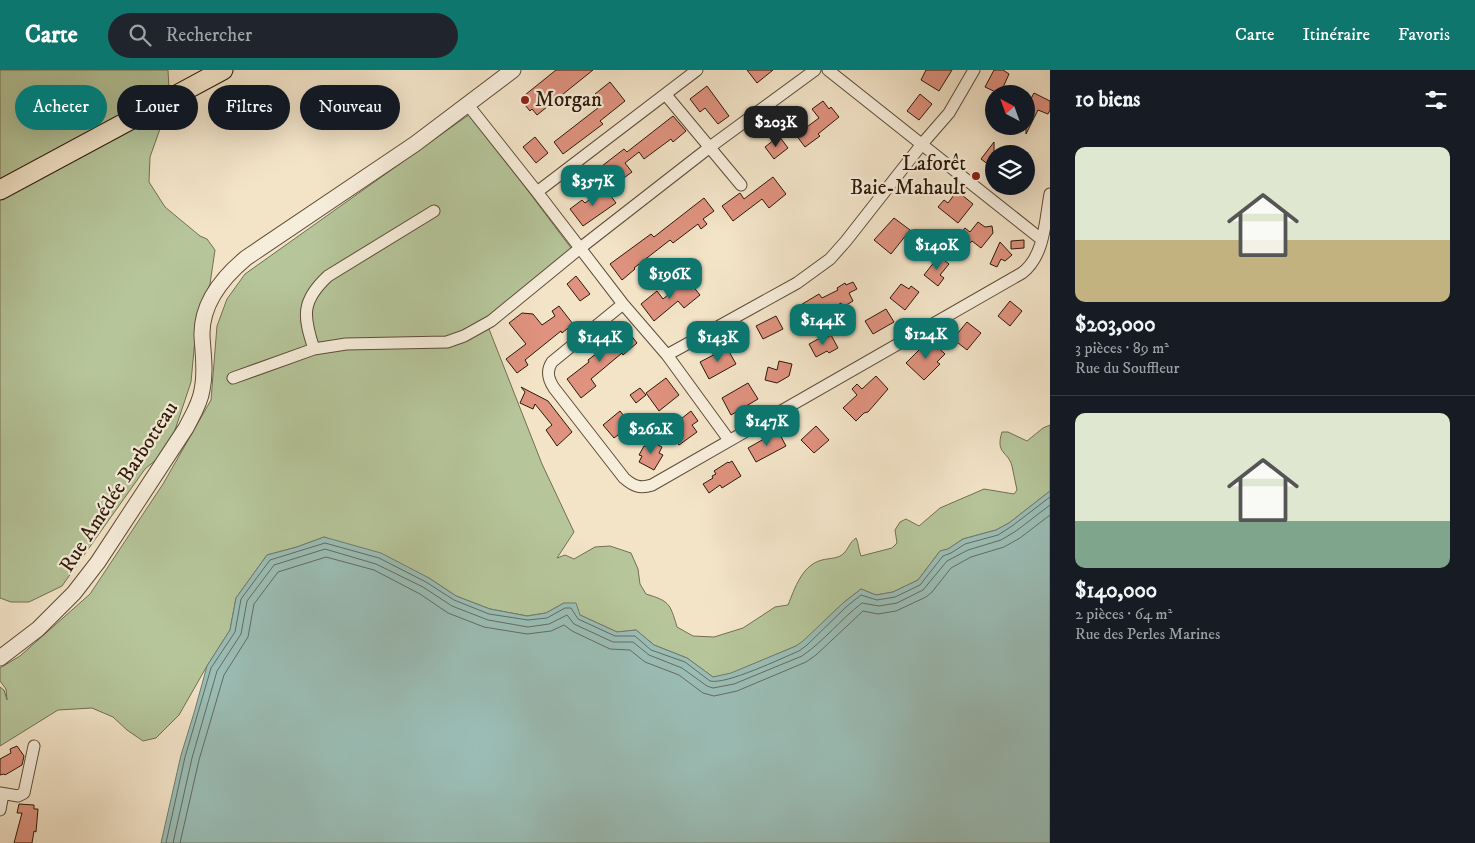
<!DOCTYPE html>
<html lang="fr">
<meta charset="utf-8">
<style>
body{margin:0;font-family:"IM FELL DW Pica",serif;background:#20242c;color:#f1f3f6;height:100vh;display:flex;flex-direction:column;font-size:19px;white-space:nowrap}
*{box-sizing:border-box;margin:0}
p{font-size:16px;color:#9ea1a6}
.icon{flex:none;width:28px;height:28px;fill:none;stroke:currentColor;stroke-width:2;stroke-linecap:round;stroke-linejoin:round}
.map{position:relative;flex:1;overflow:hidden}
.drawer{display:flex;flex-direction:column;background:#171b24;width:425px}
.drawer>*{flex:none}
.hud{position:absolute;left:15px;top:15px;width:475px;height:45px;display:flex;gap:10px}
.needle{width:32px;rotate:319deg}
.fabs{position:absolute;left:985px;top:15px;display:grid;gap:10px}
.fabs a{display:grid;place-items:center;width:50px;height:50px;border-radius:50%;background:#171b24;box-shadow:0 5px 20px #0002;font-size:25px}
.price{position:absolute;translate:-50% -42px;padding:0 11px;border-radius:10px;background:#0f766e;color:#fff;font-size:16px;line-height:32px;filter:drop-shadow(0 1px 2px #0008)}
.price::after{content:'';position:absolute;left:50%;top:30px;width:15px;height:11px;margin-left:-8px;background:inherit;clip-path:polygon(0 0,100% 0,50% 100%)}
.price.current{background:#222;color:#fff}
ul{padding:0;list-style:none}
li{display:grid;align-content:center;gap:10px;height:265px;padding:0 25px}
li+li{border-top:1px solid #363941}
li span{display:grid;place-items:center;height:155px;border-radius:10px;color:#555}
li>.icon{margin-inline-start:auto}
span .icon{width:90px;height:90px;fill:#fffc;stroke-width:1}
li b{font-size:21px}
h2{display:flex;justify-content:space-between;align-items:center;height:60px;padding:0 25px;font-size:21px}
.tag{padding:0 18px;border-radius:22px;background:#171b24;box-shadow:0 5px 20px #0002;font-size:18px;line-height:45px}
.tag.current{background:#0f766e;color:#fff}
header{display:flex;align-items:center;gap:30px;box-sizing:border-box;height:70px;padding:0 25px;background:#0f766e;color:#fff}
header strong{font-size:24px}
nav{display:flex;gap:28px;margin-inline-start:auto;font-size:18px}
.search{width:350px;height:45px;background:#20242c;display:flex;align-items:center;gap:12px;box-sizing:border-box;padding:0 18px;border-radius:28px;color:#9ea1a6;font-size:19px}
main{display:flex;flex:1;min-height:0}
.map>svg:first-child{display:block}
.green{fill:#b6c59a;stroke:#726f52}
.water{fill:#9bbeb7;stroke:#6f7c71}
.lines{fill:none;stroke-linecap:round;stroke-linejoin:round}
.shore{stroke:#646c60;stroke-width:1}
.building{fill:#df927f;stroke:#2d1909}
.minor-casing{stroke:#5e4c39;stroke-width:13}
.tertiary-casing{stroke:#5e4c39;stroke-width:17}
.primary-casing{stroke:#2d1909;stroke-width:21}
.minor{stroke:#f7eddb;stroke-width:11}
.tertiary{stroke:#f7eddb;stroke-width:15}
.primary{stroke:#f3e4c8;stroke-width:19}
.poi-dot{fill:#8f2418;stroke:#f7eddb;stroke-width:2}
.labels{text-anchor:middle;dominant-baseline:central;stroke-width:4.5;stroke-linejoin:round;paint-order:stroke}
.poi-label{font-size:21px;fill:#2d1909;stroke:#f7eddb;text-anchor:start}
.street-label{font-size:21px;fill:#2d1909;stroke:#f7eddb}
</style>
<header>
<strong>Carte</strong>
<div class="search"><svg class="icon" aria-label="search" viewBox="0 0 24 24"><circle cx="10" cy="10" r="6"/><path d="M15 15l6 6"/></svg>Rechercher</div>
<nav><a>Carte</a><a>Itinéraire</a><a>Favoris</a></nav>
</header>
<main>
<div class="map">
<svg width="1050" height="773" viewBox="0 0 1050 773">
<rect width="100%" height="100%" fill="#f3e4c8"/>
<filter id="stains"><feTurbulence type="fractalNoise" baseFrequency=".004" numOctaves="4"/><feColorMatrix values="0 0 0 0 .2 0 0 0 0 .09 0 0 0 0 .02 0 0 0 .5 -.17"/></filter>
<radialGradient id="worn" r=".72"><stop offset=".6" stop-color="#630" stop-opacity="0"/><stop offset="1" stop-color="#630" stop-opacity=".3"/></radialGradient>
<!-- green -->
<path class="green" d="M0,0H168L169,19L166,42L150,87L149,112L165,137L200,166L207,169L215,180L210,214L197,247L191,312L173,366L157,389L145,399L62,516L29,532H11L0,528Z
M470,44L571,178L489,259L542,394L574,462L557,488L565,485L574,489L595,477L610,476L631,483L638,499L640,514L646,524C669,531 670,533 677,557L693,566L714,567L743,558L775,537L788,535C795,518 802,495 822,490C829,488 839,489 844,483C849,478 849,473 856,468C859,474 858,479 861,486L892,478L897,473L895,460L900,452L906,449L919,456L940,438L984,419L1014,424L1017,420C1015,412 1014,404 1012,396C1008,381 995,384 1002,362H1008L1027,371L1043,358L1050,355V421L1009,453L996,460L963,469L948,479L940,481L918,510L893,522L876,525L861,519L843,533L803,572L796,576L730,604L713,607L687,588L654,575L636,560L617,562L580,545L564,533L546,543L527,546L490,539L456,526L429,508L324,467L297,477L267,485L236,528L230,560L207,596L179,645L156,668L143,671L127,660L113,647L92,638L58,640L0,676V617L4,620L7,630L6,619L0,611V598L20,586L90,524L163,414L211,330L217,256L227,229L245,204Z"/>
<!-- water -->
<path class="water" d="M1050,421V773H161L181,685L194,643L207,596L230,560L236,528L267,485L297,477L324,467L381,483L429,508L456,526L490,539L527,546L546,543L564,533H576L580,545L617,562L636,560L654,575L687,588L713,607L731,603L796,576L803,571L843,533L861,519L876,525L893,522L918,510L940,481L948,479L963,469L996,460L1009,453Z"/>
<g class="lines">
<!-- shore -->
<path class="shore" d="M166,773L185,687L211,598L235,562L241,529L270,490L325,473L379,488L426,512L454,530L489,544L528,550L547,548L565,538H571L578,549L615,566H635L651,580L685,592L710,611C726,615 782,588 799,581L807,575L846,537L861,525L877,530L895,527L920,515L943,486L951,483L965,474L998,465L1012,456L1050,427
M173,773L192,688L217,601L241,564L247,531L274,495L325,479L376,494L423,517L452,536L488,550L528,557L549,554L567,545L574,554L613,572H633L649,585L682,598L707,616L713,618L734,614L802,586C824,571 841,549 862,533L879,536L897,533L923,520L947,491L968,480L1001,470L1016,461L1050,435
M180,773L199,690L224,605L248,567L254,534L278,502L326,487L374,500L420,524L448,543L484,557L527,564L551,561L564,555L572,561L610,579L630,580L645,592L679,605L703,623L714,626L737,621L806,592L816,585L863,541L878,544L896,541L926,527L932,522L951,498L971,487L1004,477L1020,468L1050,445"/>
</g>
<!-- building -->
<path class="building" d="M556,0H593L537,45L532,39L530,41L520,29Z
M747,0H773L757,13Z
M926,0H952L939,21L921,10Z
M994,0H1003L1009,4L1000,24L985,17Z
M610,12L625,31L600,51L603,54L563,84L554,72L603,34L595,24Z
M707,16L729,46L718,54L705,38L700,42L690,29Z
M1034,23L1050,31V40L1048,44L1038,40L1026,64V38Z
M920,24L932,34L919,50L907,41Z
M823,31L829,39L831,37L839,47L818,64L820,66L805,77L796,65L819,48L812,39Z
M673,46L686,61L673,72L671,69L644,89L639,82L625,93L632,102L621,110L618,107L600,121L589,106L624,79L627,82Z
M779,66L788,78L774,89L765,77Z
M535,67L548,83L536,93L523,77Z
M994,72V99L981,89Z
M773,107L786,124L769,138L762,129L733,151L722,136L740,123L744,129Z
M605,118L616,133L583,156L570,139L582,130L585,133Z
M957,121L973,134L958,153L938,137L944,130L948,133Z
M704,128L714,141L703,149L707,154L701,159L698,154L673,173L670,170L634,198L635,199L622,210L610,194L651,164L654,167Z
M894,148L910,160L891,184L874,170Z
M978,152L985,157L992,156L993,163L981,178L972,171L968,175L965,176L961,173L960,164L965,158L970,162Z
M1024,170V178L1011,179V171Z
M1000,172L1012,185L1005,191L1001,189L997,197L990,194Z
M939,186L949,194L940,205L944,208L938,216L924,205Z
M576,206L590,224L580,231L567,214Z
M687,209L700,225L684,238L678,231L654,251L641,234L657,221L663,229Z
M853,212L857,219L849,223L853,231L843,237L841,233L808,252L799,236L819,224L822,228L838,220L837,218L845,213L846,215Z
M901,214L909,219L911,216L919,222L905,240L890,228Z
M1010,231L1022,241L1010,256L998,246Z
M559,236L573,254L562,263L561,261L525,290L528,295L517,303L506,289L526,274L509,253L522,243L533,244L542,255L555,246L552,241Z
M886,239L894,252L873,264L865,251Z
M776,246L783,259L763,269L756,256Z
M967,252L981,263L967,280L953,269Z
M627,260L637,273L623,285L622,283L591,309L596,316L581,328L567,309L589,292L588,290Z
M831,265L838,278L829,283L827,281L816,287L809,274L820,268L822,271Z
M932,272L945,284L937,292L940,294L924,310L906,293L922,277L924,279Z
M727,278L736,294L709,309L700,292Z
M779,291L792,294L789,306L777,313L765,310L768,297L777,300Z
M876,306L888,319L868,342L864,343L856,351L843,338L857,325L852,319L857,314L862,319Z
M666,308L679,325L659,341L646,323Z
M748,313L758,329L731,345L722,328Z
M521,317L548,331L572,362L557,376L546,360L552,355L535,334L533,339L520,333L525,322Z
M640,318L646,325L636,333L630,325Z
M620,341L631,355L614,368L603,355Z
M691,341L698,351L692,355L697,362L679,375L671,364L675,361L672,356Z
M816,356L829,370L814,383L801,370Z
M778,361L786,376L756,392L748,378Z
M650,371L662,377L659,383L663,385L654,400L639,392L642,386L639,385L644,376H647Z
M732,391L741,406L722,418L720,415L709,423L703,414L713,408L712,406L716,404L714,401L728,392L729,393Z
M17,676L24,686L22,695L5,705L4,704L0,705V689L11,683L10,679Z
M19,734L34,735V739H38L36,762L34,761L32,773H14L22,743H17Z"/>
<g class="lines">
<defs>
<path id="minor" d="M828,0L1041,169
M666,25L741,115
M468,35L537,122L623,234L667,285L729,370
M537,122L697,0
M623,234L552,292C546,301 548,309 554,318L624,408C633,416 640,419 652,415L1022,203C1045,186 1045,150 1050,124
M314,279C303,246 301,231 328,206L434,141
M667,285L797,213L830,189L846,171L922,74L949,43L974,0
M233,308L314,279L346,274L447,272L464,266L491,251L579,179L710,77L815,0
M0,723L18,726L24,723L34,676
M0,740L3,724"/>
<path id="tertiary" d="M0,588L38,559L74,523L98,492L186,358C192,346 200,334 202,320C206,302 203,284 202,266C201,234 222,208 246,188L415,74L513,0"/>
<path id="primary" d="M0,120L223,0"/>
</defs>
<!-- minor casing -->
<use href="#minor" class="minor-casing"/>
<!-- tertiary casing -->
<use href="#tertiary" class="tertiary-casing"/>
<!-- primary casing -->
<use href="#primary" class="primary-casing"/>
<!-- minor -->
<use href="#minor" class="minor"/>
<!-- tertiary -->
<use href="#tertiary" class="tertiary"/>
<!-- primary -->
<use href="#primary" class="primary"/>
</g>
<!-- markers -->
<g class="poi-dot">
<circle cx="525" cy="30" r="5"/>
<circle cx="976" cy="106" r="5"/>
</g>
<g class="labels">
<!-- poi labels -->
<g class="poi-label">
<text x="535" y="30">Morgan</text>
<text x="966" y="94" text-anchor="end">Laforêt<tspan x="966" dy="24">Baie-Mahault</tspan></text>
</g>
<!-- street labels -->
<g class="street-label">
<text transform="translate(119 417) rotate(-57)">Rue Amédée Barbotteau</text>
</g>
</g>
<rect width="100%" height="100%" filter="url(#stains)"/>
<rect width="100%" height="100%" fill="url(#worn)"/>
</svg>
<div class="fabs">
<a><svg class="needle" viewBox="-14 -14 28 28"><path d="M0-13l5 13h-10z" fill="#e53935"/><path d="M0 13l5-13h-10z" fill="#9ea1a6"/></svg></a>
<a><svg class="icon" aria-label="layers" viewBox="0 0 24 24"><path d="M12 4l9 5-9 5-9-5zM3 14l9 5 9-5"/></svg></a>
</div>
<b class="price current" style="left:776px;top:78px">$203K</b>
<b class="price" style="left:593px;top:137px">$357K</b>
<b class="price" style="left:937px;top:201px">$140K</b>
<b class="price" style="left:670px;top:230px">$196K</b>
<b class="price" style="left:823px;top:276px">$144K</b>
<b class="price" style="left:926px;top:290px">$124K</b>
<b class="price" style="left:600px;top:293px">$144K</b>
<b class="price" style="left:718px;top:293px">$143K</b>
<b class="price" style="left:767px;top:377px">$147K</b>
<b class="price" style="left:651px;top:385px">$262K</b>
<div class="hud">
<a class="tag current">Acheter</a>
<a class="tag">Louer</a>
<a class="tag">Filtres</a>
<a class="tag">Nouveau</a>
</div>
</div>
<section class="drawer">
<h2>10 biens<svg class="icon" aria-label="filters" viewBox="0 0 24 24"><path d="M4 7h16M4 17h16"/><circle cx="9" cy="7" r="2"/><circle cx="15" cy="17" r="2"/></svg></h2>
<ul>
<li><span style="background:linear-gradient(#dfe7d0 60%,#c2b280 0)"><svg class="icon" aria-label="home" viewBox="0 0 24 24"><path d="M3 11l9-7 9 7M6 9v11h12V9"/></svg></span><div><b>$203,000</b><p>3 pièces · 89 m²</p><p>Rue du Souffleur</p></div></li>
<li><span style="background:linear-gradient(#dfe7d0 70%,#7fa58c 0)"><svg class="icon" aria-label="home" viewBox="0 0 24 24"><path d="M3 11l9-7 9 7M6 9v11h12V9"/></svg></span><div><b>$140,000</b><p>2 pièces · 64 m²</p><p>Rue des Perles Marines</p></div></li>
</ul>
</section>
</main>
